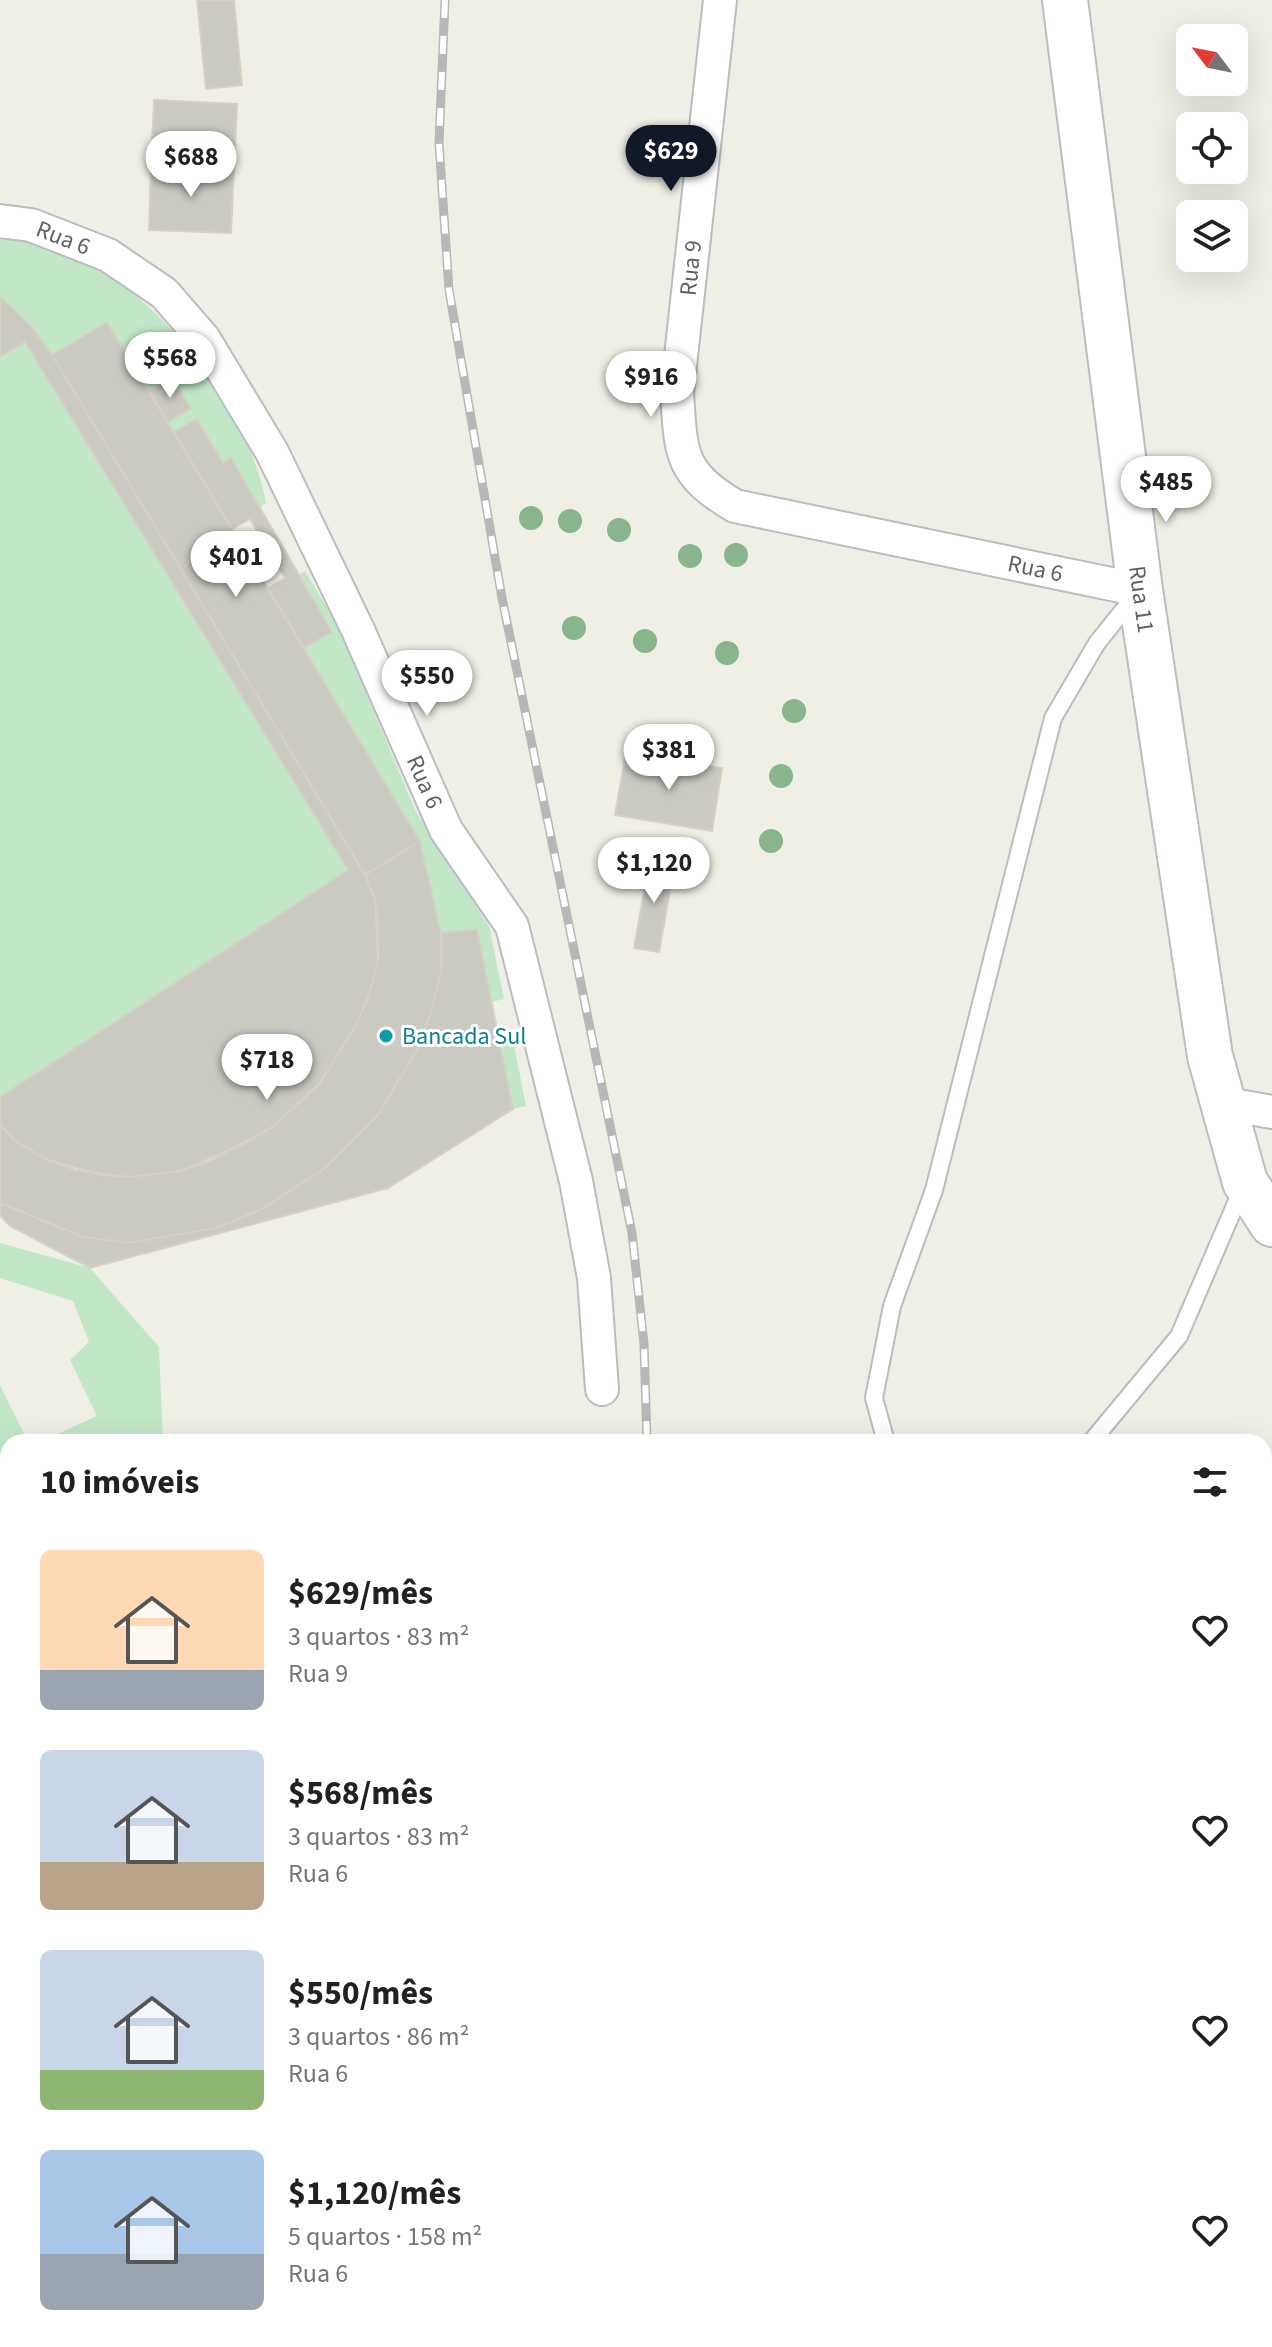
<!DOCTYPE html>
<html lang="pt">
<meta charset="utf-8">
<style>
body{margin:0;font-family:"Source Sans 3",sans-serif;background:#f6f6f6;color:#202124;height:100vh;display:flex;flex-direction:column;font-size:30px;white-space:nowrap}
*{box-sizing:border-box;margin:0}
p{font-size:26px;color:#757577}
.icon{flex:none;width:44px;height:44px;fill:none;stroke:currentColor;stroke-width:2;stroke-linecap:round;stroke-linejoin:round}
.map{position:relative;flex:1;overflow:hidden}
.details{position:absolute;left:0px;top:1434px;width:1272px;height:914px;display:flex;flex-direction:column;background:#fff;border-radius:24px 24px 0 0;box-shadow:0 8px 32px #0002}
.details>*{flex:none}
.needle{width:52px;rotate:302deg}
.fabs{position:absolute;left:1176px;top:24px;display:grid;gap:16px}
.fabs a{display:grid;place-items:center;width:72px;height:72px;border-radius:12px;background:#fff;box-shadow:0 8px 32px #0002;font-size:40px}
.price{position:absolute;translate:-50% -68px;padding:0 18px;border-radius:28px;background:#fff;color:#222;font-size:26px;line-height:52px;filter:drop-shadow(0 2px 4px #0008)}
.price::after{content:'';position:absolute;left:50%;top:48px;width:24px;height:18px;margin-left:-12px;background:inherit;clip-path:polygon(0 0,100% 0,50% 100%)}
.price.active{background:#111827;color:#fff}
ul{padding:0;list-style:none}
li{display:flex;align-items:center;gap:24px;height:200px;padding:0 40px}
li span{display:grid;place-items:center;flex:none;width:224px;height:160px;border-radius:12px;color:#555}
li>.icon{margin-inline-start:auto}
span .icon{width:96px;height:96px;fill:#fffc;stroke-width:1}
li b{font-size:34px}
h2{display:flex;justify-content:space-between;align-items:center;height:96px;padding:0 40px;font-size:34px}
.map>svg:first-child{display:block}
.green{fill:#c2e7c7}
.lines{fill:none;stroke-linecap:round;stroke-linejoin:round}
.stream{stroke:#a6cbff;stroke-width:11}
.building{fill:#cac9c2;stroke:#d4d2c3;stroke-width:2}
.lane-casing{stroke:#babcc1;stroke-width:20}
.street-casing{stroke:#babcc1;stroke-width:36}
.secondary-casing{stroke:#bbbdc3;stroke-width:48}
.lane{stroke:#fff;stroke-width:16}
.street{stroke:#fff;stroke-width:32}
.secondary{stroke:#fff;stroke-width:44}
.rail-casing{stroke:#b6b7b7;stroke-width:9}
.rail{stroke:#fff;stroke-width:6;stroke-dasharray:18;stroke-linecap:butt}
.tree{fill:#88b58c}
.culture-dot{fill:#0f9aa8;stroke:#fff;stroke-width:3}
.labels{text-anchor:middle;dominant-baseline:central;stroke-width:6;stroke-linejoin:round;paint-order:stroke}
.street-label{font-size:24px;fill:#5d6066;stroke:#fff}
.culture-label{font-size:24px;fill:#0d838f;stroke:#fff;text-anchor:start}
</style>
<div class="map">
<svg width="1272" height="2347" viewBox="0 0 1272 2347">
<rect width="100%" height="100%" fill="#efefe5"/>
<!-- green -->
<path class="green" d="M0,233C38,244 81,257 114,279C183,327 251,420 266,503L259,508L223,463L197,419L174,432L168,422L191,409L172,377L149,391L108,322L52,355L32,327L0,297Z
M25,342L348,870L0,1097V357Z
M305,571L338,626L416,812L489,926L504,999L491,1002L441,933L420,841L304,648L331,631L298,575Z
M511,1030L526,1106L513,1109L498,1033Z
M0,1243L90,1268L159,1347L163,1442H40L97,1416L70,1360L89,1342L73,1301L0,1278Z
M0,1385L28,1442H8V1641L0,1631Z
M160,2340H349L344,2347H154Z"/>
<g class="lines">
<!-- stream -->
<path class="stream" d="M0,1530L8,1538
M809,2347L810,2340"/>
</g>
<!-- building -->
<path class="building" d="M197,0H234L242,85L206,89Z
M154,100L237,104L234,168L151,165Z
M151,165L234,168L231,233L149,230Z
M0,297L32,327L52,355L365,875L375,899L378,960L368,998L355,1027L320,1083L274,1126L248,1142L180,1171L129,1177L102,1175L46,1159L14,1140L0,1124V1097L348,870L25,342L0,357Z
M107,322L420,841L365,875L52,355Z
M172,377L191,409L168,422L149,391Z
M197,419L223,463L231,458L332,632L304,648L268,588L285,578L250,519L232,529L174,432Z
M626,752L722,768L712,831L615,815Z
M420,841L441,933V970L433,1006L419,1046L378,1115L324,1169L260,1210L216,1228L128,1243L83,1237L0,1203V1124L14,1140L46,1159L75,1170L129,1177L180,1171L210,1161L274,1126L320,1083L355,1027L368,998L378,960V927L375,899L365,875Z
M650,858L675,863L659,952L634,948Z
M477,929L513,1109L388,1188L90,1268L10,1226L0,1215V1203L83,1237L128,1243L216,1228L260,1210L324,1169L378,1115L419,1046L433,1006L441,970V933Z
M1272,2228V2294L1264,2287V2236Z"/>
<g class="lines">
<defs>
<path id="lane" d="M886,1442L874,1398L892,1306L934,1190L1053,718L1097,643L1134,597
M1091,1442L1179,1336L1243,1187
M1264,2103L1272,2109"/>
<g id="street">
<path id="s1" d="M720,0L677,393C681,453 679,473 735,506L1140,590"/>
<path id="s2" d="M0,221L31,225L108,255L164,293L204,339L272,452L358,630L446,830L512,926L576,1181L594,1278L602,1389"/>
<path d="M1221,1103L1272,1112"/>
</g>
<g id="secondary">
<path id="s3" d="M1065,0L1140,590L1210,1056L1245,1182L1272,1224"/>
</g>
</defs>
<!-- lane casing -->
<use href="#lane" class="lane-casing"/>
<!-- street casing -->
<use href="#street" class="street-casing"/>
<!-- secondary casing -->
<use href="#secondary" class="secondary-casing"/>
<!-- lane -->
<use href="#lane" class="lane"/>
<!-- street -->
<use href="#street" class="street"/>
<!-- secondary -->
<use href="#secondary" class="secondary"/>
<defs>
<path id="rail" d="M445,0L439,143L449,290L502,598L632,1233L644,1344L647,1442
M370,2347L374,2340"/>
</defs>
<!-- rail casing -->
<use href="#rail" class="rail-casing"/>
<!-- rail -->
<use href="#rail" class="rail"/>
</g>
<!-- trees -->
<g class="tree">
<circle cx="531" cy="518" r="12"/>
<circle cx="570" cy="521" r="12"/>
<circle cx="619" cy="530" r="12"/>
<circle cx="736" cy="555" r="12"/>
<circle cx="690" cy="556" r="12"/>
<circle cx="574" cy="628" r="12"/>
<circle cx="645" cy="641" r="12"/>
<circle cx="727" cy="653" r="12"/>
<circle cx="794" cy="711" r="12"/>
<circle cx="781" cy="776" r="12"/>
<circle cx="771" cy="841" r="12"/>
</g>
<!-- markers -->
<circle class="culture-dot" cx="386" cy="1036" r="8"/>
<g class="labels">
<!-- street labels -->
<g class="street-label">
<text stroke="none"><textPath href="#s2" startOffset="66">Rua 6</textPath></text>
<text transform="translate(691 268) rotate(-84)">Rua 9</text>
<text stroke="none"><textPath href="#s1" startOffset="838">Rua 6</textPath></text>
<text stroke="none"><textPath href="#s3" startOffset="604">Rua 11</textPath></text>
<text stroke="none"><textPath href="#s2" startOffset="738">Rua 6</textPath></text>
</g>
<!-- culture labels -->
<g class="culture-label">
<text x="402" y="1036">Bancada Sul</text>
</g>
</g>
</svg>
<div class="fabs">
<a><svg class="needle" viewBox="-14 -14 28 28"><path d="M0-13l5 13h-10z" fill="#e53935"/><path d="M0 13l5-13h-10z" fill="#757577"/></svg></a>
<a><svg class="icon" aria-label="locate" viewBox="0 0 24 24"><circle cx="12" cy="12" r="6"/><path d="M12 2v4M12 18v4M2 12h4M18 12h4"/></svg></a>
<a><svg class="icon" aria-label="layers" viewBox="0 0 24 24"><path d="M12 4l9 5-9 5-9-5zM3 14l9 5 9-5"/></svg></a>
</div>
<b class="price active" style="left:671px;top:193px">$629</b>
<b class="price" style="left:191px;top:199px">$688</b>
<b class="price" style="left:170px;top:400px">$568</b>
<b class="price" style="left:651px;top:419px">$916</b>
<b class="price" style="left:1166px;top:524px">$485</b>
<b class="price" style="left:236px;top:599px">$401</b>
<b class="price" style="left:427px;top:718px">$550</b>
<b class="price" style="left:669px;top:792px">$381</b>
<b class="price" style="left:654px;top:905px">$1,120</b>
<b class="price" style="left:267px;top:1102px">$718</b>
<section class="details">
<h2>10 imóveis<svg class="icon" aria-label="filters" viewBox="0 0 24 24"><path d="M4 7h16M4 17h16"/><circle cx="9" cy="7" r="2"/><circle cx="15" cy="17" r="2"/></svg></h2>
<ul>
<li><span style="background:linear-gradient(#ffd9b3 75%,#9aa5b1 0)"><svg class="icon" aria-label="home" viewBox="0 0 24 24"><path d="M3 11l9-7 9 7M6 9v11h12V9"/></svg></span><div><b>$629/mês</b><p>3 quartos · 83 m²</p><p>Rua 9</p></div><svg class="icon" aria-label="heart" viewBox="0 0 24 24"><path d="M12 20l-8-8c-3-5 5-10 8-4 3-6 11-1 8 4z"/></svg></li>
<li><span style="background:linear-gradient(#c9d6e8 70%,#b9a48a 0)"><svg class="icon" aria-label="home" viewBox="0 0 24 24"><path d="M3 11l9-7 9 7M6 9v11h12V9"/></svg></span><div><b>$568/mês</b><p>3 quartos · 83 m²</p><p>Rua 6</p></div><svg class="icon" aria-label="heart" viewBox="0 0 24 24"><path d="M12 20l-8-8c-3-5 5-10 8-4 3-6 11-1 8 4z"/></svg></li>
<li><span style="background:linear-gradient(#c9d6e8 75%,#8fb573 0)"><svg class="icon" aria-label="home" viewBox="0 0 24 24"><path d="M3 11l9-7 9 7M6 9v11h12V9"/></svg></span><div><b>$550/mês</b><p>3 quartos · 86 m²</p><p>Rua 6</p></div><svg class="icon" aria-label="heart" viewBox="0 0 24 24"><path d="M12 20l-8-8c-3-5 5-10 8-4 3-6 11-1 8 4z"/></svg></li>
<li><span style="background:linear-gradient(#a9c7e8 65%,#9aa5b1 0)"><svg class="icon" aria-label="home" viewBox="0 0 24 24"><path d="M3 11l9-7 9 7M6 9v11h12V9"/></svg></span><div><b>$1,120/mês</b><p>5 quartos · 158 m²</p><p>Rua 6</p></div><svg class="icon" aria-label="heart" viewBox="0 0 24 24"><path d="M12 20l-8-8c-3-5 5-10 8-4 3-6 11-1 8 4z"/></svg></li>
</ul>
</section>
</div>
